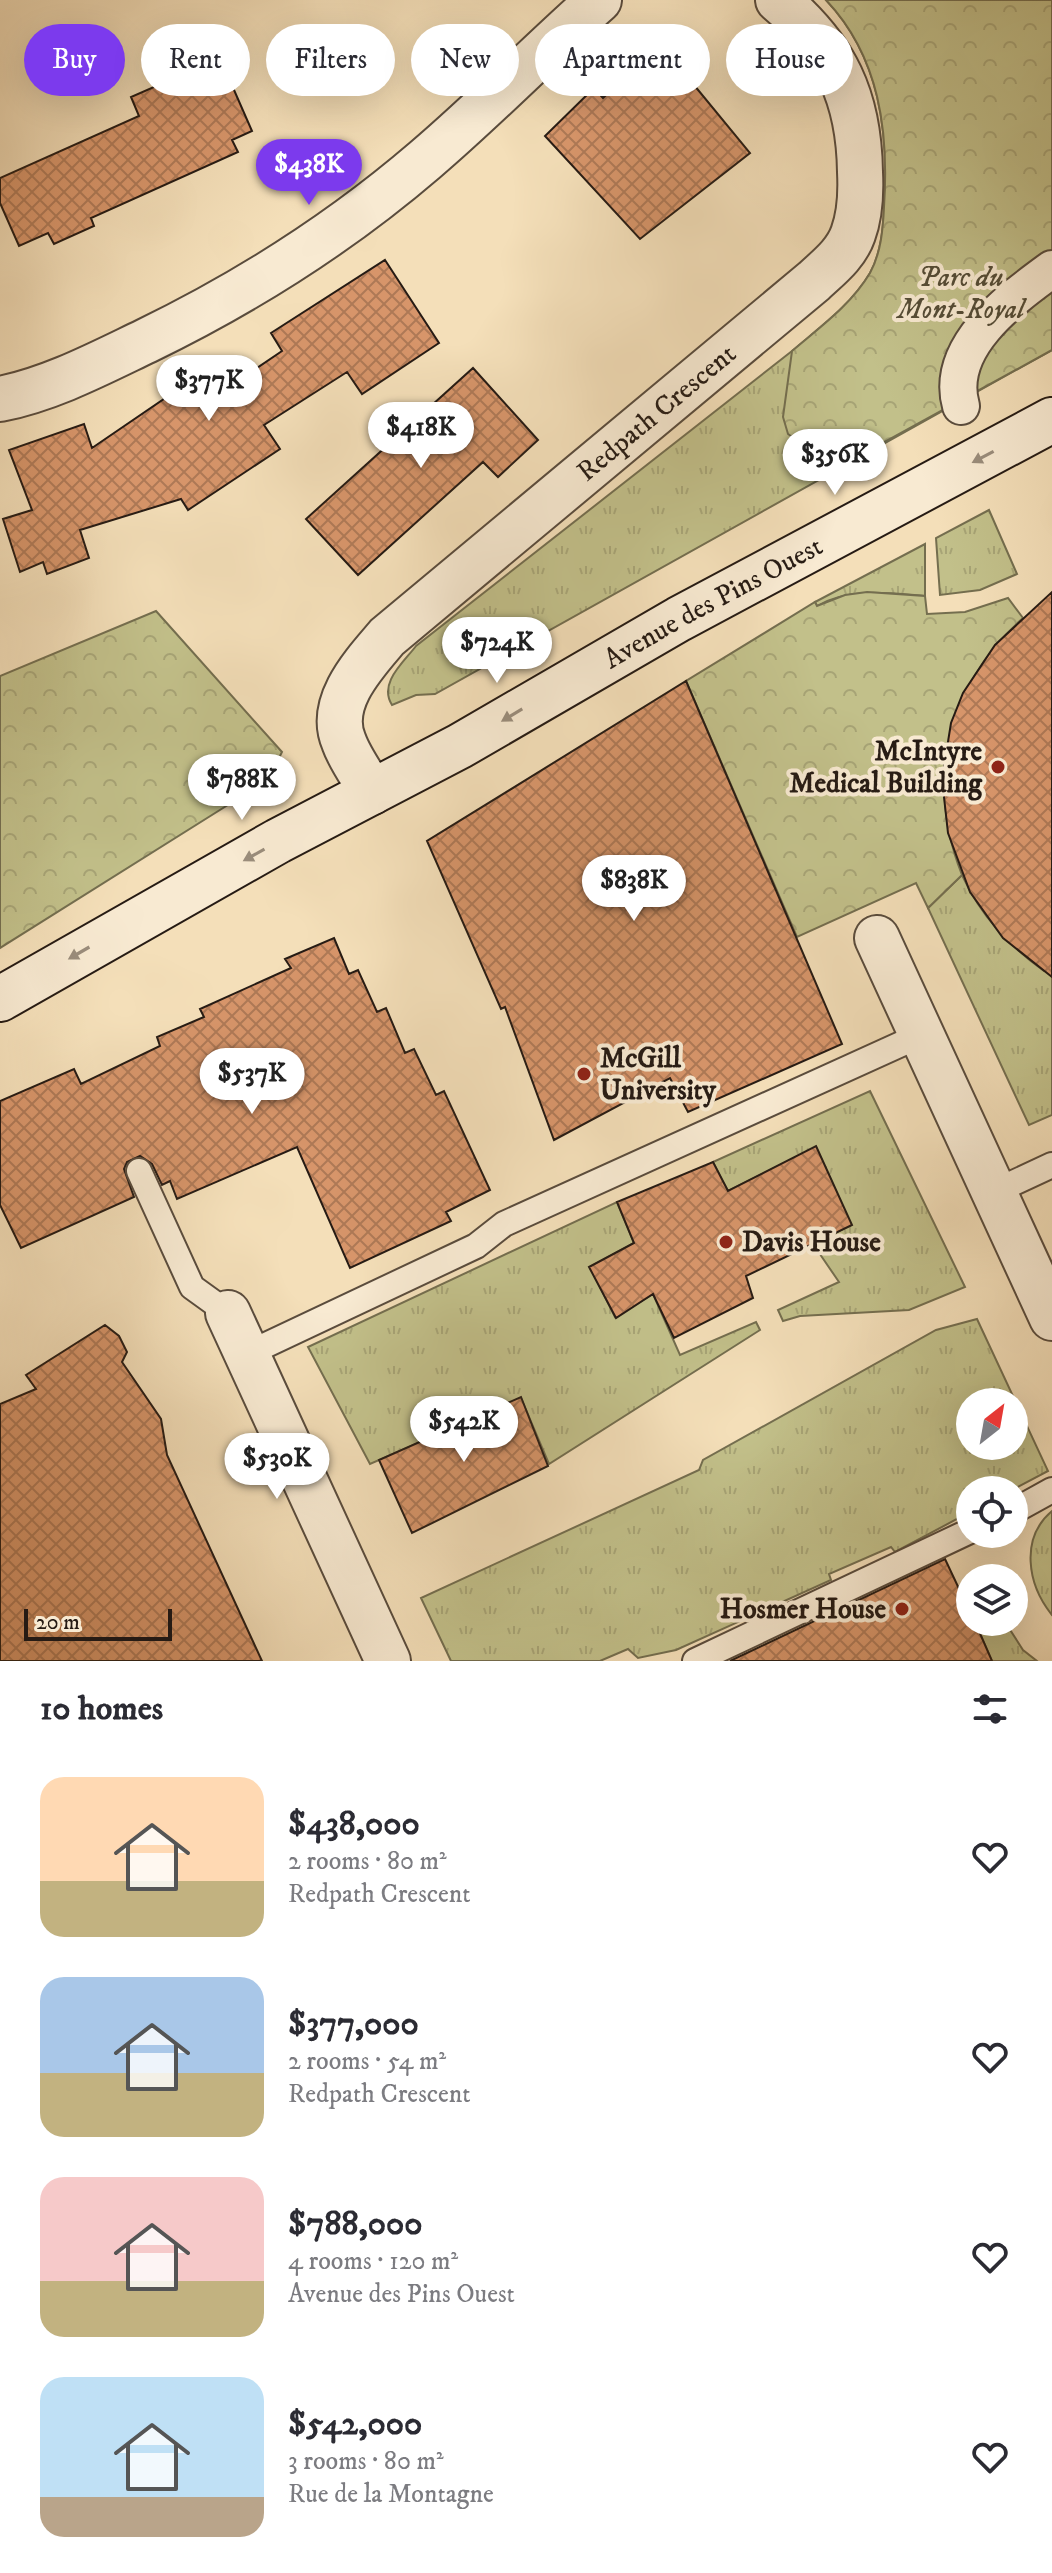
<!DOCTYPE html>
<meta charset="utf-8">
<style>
body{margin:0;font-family:"IM FELL DW Pica",serif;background:#f2f2f3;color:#2b2b33;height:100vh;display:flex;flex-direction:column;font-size:30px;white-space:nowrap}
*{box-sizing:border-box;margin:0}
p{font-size:26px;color:#7c7c81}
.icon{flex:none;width:44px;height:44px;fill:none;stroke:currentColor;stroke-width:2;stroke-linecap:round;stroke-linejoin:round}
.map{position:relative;height:1661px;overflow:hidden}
.panel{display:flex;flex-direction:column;background:#fff;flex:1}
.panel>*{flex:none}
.hud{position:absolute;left:24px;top:24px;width:1004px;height:72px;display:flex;gap:16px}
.needle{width:52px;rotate:31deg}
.controls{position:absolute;left:956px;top:1388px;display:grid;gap:16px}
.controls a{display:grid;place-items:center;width:72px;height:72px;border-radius:50%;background:#fff;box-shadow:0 8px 32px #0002;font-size:40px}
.scale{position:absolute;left:24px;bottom:20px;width:148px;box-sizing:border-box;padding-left:8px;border:4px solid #261b14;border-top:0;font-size:22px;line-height:28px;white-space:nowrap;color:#261b14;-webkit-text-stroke:6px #f8ead2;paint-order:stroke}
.price{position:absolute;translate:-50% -68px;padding:0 18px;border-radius:28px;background:#fff;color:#222;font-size:26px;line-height:52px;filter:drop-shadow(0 2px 4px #0008)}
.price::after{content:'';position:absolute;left:50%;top:48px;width:24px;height:18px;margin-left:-12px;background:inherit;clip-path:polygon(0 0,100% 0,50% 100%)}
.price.on{background:#7c3aed;color:#fff}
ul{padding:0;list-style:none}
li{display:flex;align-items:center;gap:24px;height:200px;padding:0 40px}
li span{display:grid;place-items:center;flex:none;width:224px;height:160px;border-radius:24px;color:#555}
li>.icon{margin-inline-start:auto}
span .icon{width:96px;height:96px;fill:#fffc;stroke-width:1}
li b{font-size:34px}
h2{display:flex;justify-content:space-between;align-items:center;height:96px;padding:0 40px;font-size:34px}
.chip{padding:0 28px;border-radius:36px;background:#fff;box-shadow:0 8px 32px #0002;font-size:28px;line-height:72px}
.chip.on{background:#7c3aed;color:#fff}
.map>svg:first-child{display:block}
.grass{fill:url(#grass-tufts);stroke:#746e4f;stroke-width:2;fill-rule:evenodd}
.forest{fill:url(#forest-crowns);stroke:#746e4f;stroke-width:2}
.building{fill:url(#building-cross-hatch);stroke:#261b14;stroke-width:2}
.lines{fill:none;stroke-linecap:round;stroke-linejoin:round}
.service-casing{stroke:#5a4c3d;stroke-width:28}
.pedestrian-casing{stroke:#5a4c3d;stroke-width:40}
.minor-casing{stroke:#5a4c3d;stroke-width:48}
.secondary-casing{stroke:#261b14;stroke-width:48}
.service{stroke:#f8ead2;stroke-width:24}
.pedestrian{stroke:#f8ead2;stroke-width:36}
.minor{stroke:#f8ead2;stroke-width:44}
.secondary{stroke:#f8ead2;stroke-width:44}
.oneway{fill:#9a8d7c}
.poi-dot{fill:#8f2418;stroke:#f8ead2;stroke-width:3}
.labels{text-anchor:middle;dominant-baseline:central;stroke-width:8;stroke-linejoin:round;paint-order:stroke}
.park-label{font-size:28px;font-style:italic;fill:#554d37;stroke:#f8ead2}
.street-label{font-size:28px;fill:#261b14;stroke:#f8ead2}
.poi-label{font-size:28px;font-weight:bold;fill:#261b14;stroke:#f8ead2;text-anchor:end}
</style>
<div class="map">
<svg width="1052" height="1661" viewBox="0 0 1052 1661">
<defs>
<pattern id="grass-tufts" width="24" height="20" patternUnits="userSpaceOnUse" patternTransform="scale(2)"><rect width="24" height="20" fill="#c2c08a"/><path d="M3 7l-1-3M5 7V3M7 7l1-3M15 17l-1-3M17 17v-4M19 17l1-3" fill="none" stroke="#a7a476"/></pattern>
<pattern id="forest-crowns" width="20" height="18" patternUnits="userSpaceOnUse" patternTransform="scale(2)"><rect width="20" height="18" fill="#c2c08a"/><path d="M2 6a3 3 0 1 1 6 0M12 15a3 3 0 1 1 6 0" fill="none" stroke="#a7a476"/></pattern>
<pattern id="building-cross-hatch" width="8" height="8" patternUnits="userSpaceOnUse" patternTransform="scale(2)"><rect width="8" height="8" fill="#d7956a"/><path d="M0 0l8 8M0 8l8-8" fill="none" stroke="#ae7956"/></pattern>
</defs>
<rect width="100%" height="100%" fill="#f4dfb9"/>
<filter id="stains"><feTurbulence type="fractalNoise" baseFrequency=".0025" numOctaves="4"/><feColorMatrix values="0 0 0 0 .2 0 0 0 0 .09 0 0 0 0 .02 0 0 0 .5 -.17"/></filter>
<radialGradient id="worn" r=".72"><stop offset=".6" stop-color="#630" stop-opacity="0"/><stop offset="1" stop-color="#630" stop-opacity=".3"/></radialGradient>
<!-- grass -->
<path class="grass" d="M826,0H1052V350L435,694L416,695L392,705C378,683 404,662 416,646L792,351C820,327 851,305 870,273C881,253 883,229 884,207C889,132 880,57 826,0Z
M989,510L1017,574L980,590L940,595L936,538Z
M925,544V596C889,593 850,587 817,606L815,602Z
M962,875C981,916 1008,945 1044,971L1052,961V1115L1029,1125L928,908Z
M870,1091L965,1287L909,1310L800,1316L783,1321L778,1310L839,1282L813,1244L851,1225L816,1147L728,1191L713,1162Z
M617,1202L634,1243L590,1267L615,1317L653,1294L680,1355L756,1322L760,1330L549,1464L521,1398L370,1464L308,1347Z
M977,1319L1048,1471L1012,1490H970V1512L895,1552L891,1547L829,1574L831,1580L676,1650L638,1658L628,1649L600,1661H451L421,1598L699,1470L703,1460L936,1330ZM970,1402H1014V1446H970Z
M1052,1511V1615C1027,1584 1020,1538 1052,1511Z
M975,1622H1005L1023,1650L1037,1661H992Z"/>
<!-- forest -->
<path class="forest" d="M826,0H1052V350L850,461L801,443L788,434L783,417L792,351C820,327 851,305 870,273C881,253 883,229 884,207C889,132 880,57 826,0Z
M867,592L925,596L927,614L965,612L1008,598L1023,618C947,685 925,781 962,875L928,908L916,883L797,937L686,681L815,602L817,606L845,595Z
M156,611L282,752L274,768L231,803L0,948V676Z"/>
<!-- building -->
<path class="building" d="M671,57L750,153L640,239L545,136L594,88L603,98L624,78L634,91Z
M220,58L252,131L232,140L238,152L91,218L94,226L54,244L48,233L19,246L0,203V178L139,116L131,97Z
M385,260L439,343L362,394L347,372L264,425L280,449L188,510L181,499L80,530L89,558L47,574L43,562L20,572L3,519L32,510L9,450L84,424L92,448L205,371L220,393L282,351L271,333Z
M473,368L538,440L498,477L483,462L358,575L306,519Z
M1052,592V977L1003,938L970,892L948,833L942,779L951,723L963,693L995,645Z
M686,681L842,1044L688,1112L670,1078L554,1140L505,1007L501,1009L427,841Z
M334,938L349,974L358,970L377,1012L386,1008L405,1053L414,1049L436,1095L444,1091L490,1190L446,1212L451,1221L350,1268L297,1147L177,1199L170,1181L162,1185L152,1164L140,1156L127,1162L124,1169L134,1197L21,1248L0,1205V1101L74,1069L81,1084L160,1046L157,1037L204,1017L200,1009L291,968L285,959Z
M816,1146L852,1225L746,1276L753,1298L674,1338L653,1294L616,1318L589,1267L634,1243L617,1202L713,1162L728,1191Z
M105,1325L119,1336L127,1352L122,1362L161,1419L167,1455L262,1661H0V1404L36,1389L26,1375Z
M521,1397L548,1466L412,1533L379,1460Z
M945,1559L970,1612V1622H975L992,1661H730Z"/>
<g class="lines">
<defs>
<path id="service" d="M139,1171L192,1287L228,1313
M994,1192L1052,1165
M247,1354L476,1246L504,1224L921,1035
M1014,1511L1052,1490
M695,1661L970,1531"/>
<path id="pedestrian" d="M961,406C944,347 1011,299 1052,269"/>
<g id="minor">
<path d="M0,399C51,389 100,363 146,341C247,292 340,233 425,160C485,109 540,52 599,0"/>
<path id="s1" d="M372,792C363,776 350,759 344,742C327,703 364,664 387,637L814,281C829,267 846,254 853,234C860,215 861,192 860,172C859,97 836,49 778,0"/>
<path d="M877,938L1052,1318"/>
<path d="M228,1313L388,1661"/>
</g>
<g id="secondary">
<path id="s2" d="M0,999L278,841L460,746L679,619L1052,420"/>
</g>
</defs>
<!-- service casing -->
<use href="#service" class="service-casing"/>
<!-- pedestrian casing -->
<use href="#pedestrian" class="pedestrian-casing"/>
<!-- minor casing -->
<use href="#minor" class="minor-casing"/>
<!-- secondary casing -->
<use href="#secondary" class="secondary-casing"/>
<!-- service -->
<use href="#service" class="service"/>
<!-- pedestrian -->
<use href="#pedestrian" class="pedestrian"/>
<!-- minor -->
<use href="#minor" class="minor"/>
<!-- secondary -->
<use href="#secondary" class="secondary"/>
</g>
<!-- one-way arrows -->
<defs><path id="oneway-solid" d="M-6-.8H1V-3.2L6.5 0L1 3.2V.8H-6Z" transform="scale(2)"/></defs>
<g class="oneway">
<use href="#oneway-solid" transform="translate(983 457) rotate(152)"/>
<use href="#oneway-solid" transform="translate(512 715) rotate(149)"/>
<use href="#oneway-solid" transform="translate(254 855) rotate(151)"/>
<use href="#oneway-solid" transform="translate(79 953) rotate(150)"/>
</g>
<!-- markers -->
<g class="poi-dot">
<circle cx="998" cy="767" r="8"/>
<circle cx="584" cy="1074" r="8"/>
<circle cx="726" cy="1242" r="8"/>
<circle cx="902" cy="1609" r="8"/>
</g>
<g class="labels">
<!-- park labels -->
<g class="park-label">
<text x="961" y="277">Parc du<tspan x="961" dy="32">Mont-Royal</tspan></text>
</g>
<!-- street labels -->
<g class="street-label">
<text stroke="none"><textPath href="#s1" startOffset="528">Redpath Crescent</textPath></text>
<text stroke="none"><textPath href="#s2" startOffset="816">Avenue des Pins Ouest</textPath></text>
</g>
<!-- poi labels -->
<g class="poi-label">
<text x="982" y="751">McIntyre<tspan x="982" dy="32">Medical Building</tspan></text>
<text x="600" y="1058" text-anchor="start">McGill<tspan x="600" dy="32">University</tspan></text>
<text x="742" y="1242" text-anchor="start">Davis House</text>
<text x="886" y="1609">Hosmer House</text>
</g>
</g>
<rect width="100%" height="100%" filter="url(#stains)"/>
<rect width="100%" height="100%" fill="url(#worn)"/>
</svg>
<div class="controls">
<a><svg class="needle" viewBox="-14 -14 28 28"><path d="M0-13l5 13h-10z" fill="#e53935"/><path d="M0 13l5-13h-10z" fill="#7c7c81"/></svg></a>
<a><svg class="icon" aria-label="locate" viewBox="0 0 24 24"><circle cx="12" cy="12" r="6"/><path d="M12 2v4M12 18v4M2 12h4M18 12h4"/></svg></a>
<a><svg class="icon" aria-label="layers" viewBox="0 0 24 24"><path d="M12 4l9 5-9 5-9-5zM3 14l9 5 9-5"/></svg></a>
</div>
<div class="scale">20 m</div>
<b class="price on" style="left:309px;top:207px">$438K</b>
<b class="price" style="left:209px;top:423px">$377K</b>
<b class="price" style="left:421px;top:470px">$418K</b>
<b class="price" style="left:835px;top:497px">$356K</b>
<b class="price" style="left:497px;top:685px">$724K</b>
<b class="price" style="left:242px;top:822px">$788K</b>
<b class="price" style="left:634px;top:923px">$838K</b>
<b class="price" style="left:252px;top:1116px">$537K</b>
<b class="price" style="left:464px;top:1464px">$542K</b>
<b class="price" style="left:277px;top:1501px">$530K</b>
<div class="hud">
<a class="chip on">Buy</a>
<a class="chip">Rent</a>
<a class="chip">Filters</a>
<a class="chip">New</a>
<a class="chip">Apartment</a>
<a class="chip">House</a>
</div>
</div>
<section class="panel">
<h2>10 homes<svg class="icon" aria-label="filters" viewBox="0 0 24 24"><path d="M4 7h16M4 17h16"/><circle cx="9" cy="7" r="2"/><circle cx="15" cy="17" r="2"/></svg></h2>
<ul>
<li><span style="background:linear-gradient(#ffd9b3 65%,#c2b280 0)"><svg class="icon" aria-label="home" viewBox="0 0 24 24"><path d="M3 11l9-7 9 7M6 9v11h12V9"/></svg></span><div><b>$438,000</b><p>2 rooms · 80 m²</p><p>Redpath Crescent</p></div><svg class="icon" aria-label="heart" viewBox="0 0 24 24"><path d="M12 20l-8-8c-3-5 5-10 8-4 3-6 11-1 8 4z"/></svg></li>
<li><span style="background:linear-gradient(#a9c7e8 60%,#c2b280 0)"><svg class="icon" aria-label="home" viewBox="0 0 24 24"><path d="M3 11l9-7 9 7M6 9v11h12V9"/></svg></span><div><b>$377,000</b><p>2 rooms · 54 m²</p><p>Redpath Crescent</p></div><svg class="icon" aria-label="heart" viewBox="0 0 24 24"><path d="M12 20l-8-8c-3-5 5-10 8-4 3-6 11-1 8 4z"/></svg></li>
<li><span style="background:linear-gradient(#f6c9c9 65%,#c2b280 0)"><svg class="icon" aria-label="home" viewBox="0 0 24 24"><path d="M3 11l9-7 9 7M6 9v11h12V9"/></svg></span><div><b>$788,000</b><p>4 rooms · 120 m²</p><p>Avenue des Pins Ouest</p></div><svg class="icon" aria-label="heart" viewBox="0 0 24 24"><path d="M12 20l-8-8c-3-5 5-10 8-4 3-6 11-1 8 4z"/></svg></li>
<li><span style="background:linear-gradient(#bfe0f5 75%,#b9a48a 0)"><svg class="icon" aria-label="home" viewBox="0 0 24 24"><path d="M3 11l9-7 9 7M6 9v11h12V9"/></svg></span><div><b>$542,000</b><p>3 rooms · 80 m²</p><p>Rue de la Montagne</p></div><svg class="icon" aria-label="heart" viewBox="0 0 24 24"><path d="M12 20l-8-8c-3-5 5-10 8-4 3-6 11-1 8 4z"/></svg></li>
</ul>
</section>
